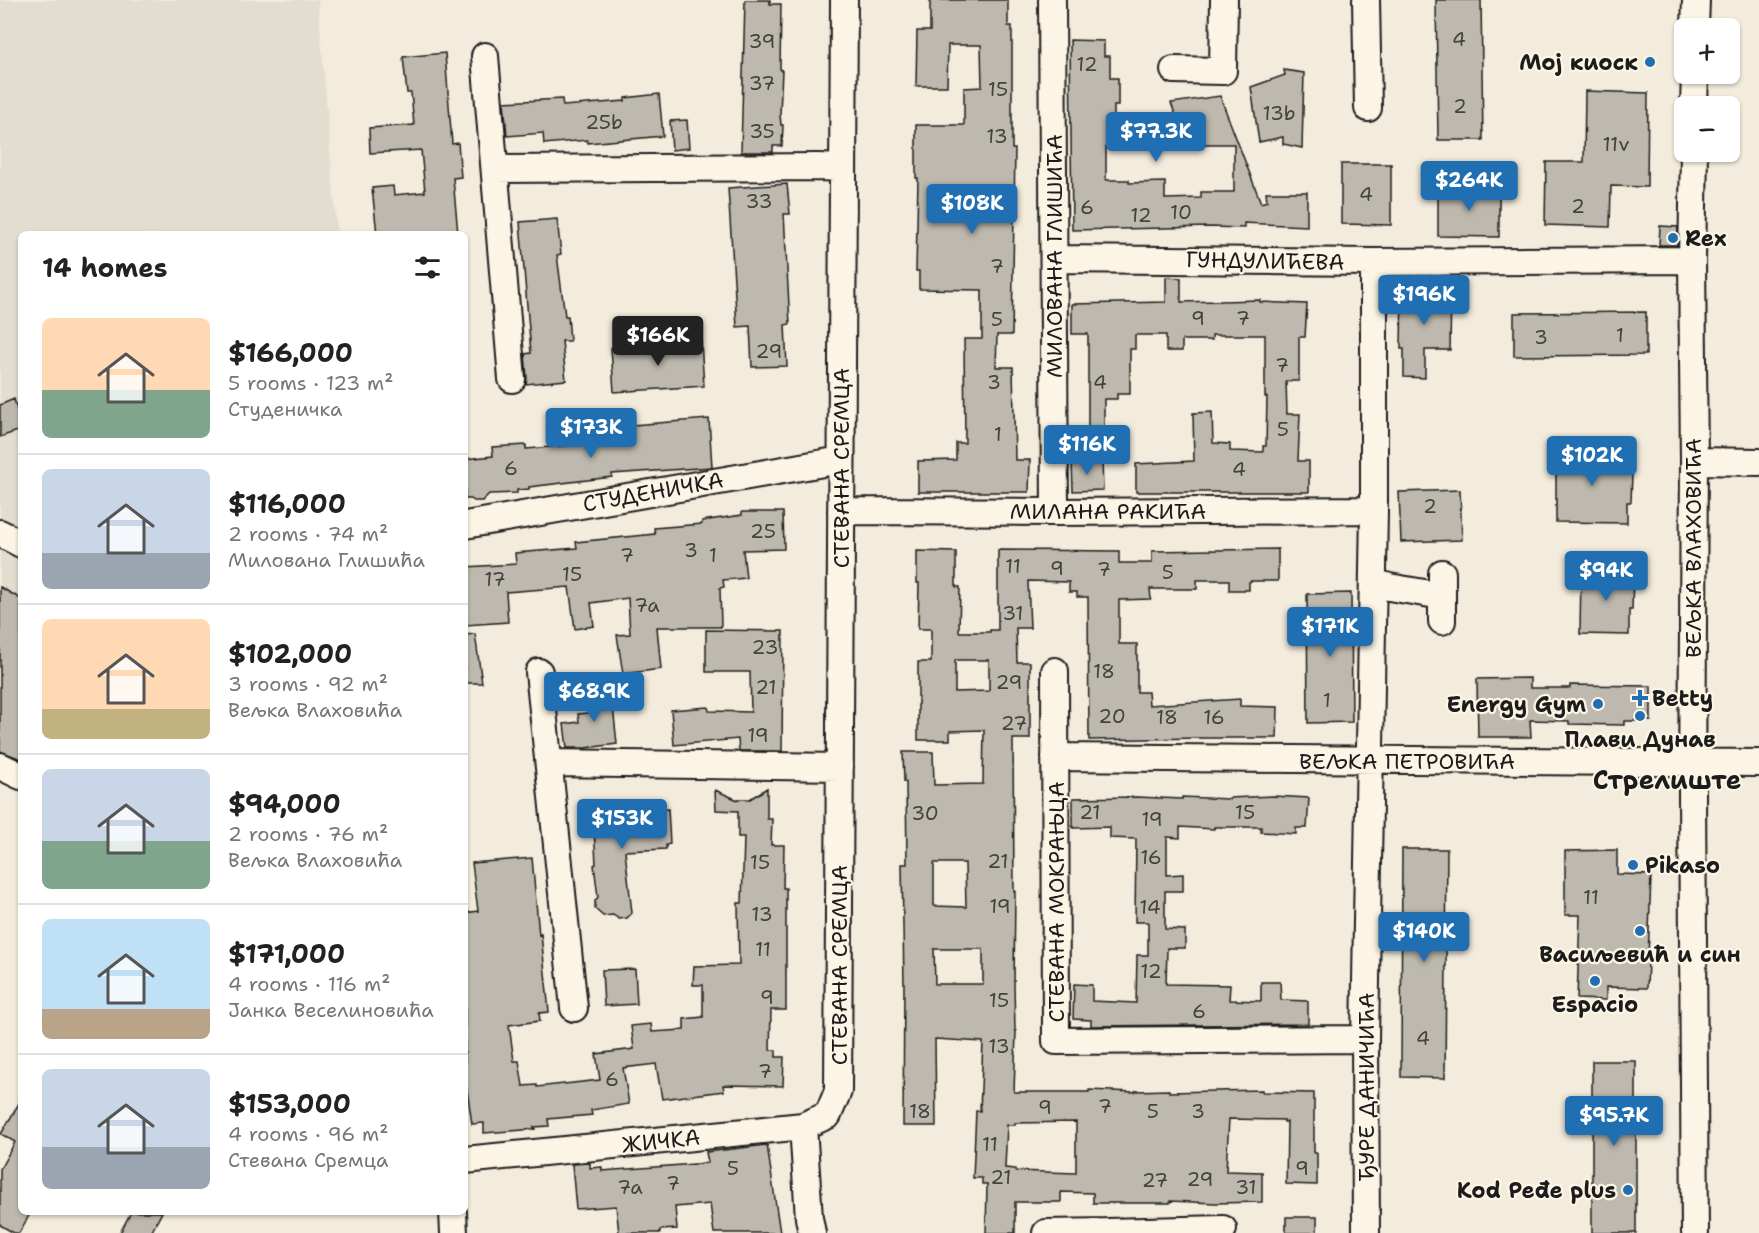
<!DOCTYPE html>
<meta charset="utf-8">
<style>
body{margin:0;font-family:"Shantell Sans",sans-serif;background:#f6f6f6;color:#222;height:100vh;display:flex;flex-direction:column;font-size:22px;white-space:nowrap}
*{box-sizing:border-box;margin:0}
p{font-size:20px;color:#767676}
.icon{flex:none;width:33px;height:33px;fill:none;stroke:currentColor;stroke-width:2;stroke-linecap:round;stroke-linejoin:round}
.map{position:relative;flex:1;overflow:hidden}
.side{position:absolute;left:18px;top:231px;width:450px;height:984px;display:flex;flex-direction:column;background:#fff;border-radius:9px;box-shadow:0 2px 4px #0004}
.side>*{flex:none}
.buttons{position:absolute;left:1674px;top:18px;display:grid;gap:12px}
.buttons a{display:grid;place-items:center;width:66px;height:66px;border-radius:9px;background:#fff;box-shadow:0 2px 4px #0004;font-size:30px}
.price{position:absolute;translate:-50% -51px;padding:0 14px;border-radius:6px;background:#1f6fb2;color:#fff;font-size:20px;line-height:39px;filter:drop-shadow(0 2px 3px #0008)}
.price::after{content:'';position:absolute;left:50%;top:36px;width:18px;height:14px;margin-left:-9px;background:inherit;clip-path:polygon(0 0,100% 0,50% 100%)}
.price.current{background:#222;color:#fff}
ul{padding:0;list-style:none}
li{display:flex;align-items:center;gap:18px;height:150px;padding:0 24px}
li+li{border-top:2px solid #e0e0e0}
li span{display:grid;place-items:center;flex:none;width:168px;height:120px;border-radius:9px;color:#555}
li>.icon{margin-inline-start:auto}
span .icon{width:72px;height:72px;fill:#fffc;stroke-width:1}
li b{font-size:26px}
h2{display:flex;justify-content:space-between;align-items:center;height:72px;padding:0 24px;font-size:26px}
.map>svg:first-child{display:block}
.built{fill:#e3ddcf}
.building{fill:#beb9ae;stroke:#1c1c1c;stroke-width:1.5;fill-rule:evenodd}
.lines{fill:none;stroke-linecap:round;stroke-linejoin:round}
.minor-casing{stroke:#1c1c1c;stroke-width:30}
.minor{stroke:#fcf5e5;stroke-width:26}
.poi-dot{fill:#1f6fb2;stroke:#fcf5e5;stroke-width:2}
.labels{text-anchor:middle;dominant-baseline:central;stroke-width:4.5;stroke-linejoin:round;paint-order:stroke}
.number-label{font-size:20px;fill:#444340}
.poi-label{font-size:22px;font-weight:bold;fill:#1c1c1c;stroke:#fcf5e5;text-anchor:end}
.street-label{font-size:22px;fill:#1c1c1c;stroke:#fcf5e5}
.quarter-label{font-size:26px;font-weight:bold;fill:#1c1c1c;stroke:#fcf5e5}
</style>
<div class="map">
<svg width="1759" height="1233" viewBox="0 0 1759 1233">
<rect width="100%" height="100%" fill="#f3ecdd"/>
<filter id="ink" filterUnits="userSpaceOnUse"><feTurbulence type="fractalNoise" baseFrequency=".0167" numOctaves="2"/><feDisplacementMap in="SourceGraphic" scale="12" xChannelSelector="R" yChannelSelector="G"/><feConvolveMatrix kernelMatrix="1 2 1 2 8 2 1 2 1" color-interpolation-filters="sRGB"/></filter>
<g filter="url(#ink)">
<!-- built -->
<path class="built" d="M0,0H318L337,234H21V793L0,782Z"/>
<!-- building -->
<path class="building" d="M745,0H770V4H781L780,69L782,70L780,114L781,125H783L782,146H773V152H741Z
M930,0H1008V26H1012V149H1015L1012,335H997L996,367H1013L1015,460H1030L1029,492H918V461L956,460V443H965L964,339H982V290L919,289V271H916L918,178H916V125H964V88L982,87L981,45H948L947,86H916L917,31H930Z
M1436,0H1481L1483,140H1438Z
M1070,40L1104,41V56H1110V78H1118V106H1114V146H1106V180H1129V183L1165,182V199L1201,198V192H1234V144H1163L1165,119H1177L1171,103L1220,96L1261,203L1267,201L1266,192H1307V226L1244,223V228L1211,227L1072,230Z
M445,53L452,144L458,143L461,177L453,178L458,234H377L372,188L393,186L394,195L425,192L421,150L370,153L369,128L414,125L411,93H407L403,57Z
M1284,70L1304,73L1302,148L1283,144V137L1259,142L1251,87L1285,75Z
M1585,91L1648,93L1647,187L1611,186L1610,227L1545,225L1546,162H1584Z
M659,94L663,136L588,143L587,140L544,144L543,133L507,136L504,102L562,99L563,106L625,101V98Z
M687,120L689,148L672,150L670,121Z
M1341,164H1391V225L1341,224Z
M787,184L790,214H784L790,324L785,325L787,366L752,367L750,326L737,327L728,188Z
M1438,187H1499V237L1438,236Z
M557,219L561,254L557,255L565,316H568L570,341H562L566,380L526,384L527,378L525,354L531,353L520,222Z
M1660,226L1678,227L1677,245H1659Z
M1166,277L1181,278V302L1260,300V302L1307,304L1305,337H1299V381H1286L1287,414H1300L1298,461H1309V492H1136V464L1194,461L1193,413L1212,412L1213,443L1230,444V451L1263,452V446H1266L1267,397H1265V335H1212V340H1182V351H1166V335H1135V349H1130V394H1117V399H1104V430H1088V334H1072V304L1166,302Z
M1402,288L1451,289L1450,350H1425V378L1404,377V349H1401Z
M1646,312V355L1514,356V313Z
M701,342L704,386L614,392L611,348Z
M14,399L21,424V430L0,437V405Z
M709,419L712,467L612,474V477L529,487V489L517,490V493L489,494L482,501H474L471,499H465V459L493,456L492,447L526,445V449L576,445V443L593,442V440L619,437V426Z
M1556,452L1627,453V472L1632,473L1631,502H1627V523L1556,522Z
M1072,461H1102L1103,490L1073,491Z
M1460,490L1462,540L1401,542L1399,492Z
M742,512H783L784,549L743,550L746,578L723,580L724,587L720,588L721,627H657L661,669L623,674L617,635L630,634L628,598L591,603L594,626L575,629L569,587L506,592L508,622L465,625V567L516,564L515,553L577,548L576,542L655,534L654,528L702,524V521L742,515Z
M1278,549V581H1251L1249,582V590H1229V580H1197V589H1150L1151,599L1119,600V644H1137V692H1148L1149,705L1240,699V706L1278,707L1277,738H1198L1089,740L1088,597H1077V592H1069V582L1028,581L1030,628H1016L1017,662H1030V739H1013L1014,891H1015L1014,984L1015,1031H1016L1014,1092H1089V1090L1135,1092V1091L1169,1090V1092L1262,1090V1092L1314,1093V1153H1317V1185L1286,1184L1287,1122H1284V1120L1229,1119L1226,1171L1262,1172V1202L1215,1203L1170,1201V1203H1093V1193L1061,1192V1202H1015V1233H986L987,1184H982V1178H973L976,1111H980L983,1042L935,1039L936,1126H903L904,986L902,864H907L906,782H904L903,752H933L934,785L983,784L984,730L950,731V740H918V662H931V629H918L919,583H917V551L956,552V587H960L959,632H990V630H998V550L1119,551V563H1152V551ZM955,660H989V691L955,692ZM965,863L966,907L934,906V863ZM934,949H983V984H935ZM1076,1122V1173L1015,1171V1169L1005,1168L1007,1125H1015V1123Z
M1581,570L1633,571L1632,610H1629V635L1580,634Z
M0,587L21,599V759L0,751Z
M1351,593L1352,722L1308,723L1307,594Z
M706,630L783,631L782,751H739L738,739L674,745L671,710L708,707L709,711L751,712L750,672H706Z
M475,634L482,683H465V635Z
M1530,678V688H1570V685L1651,686V721H1624V725L1569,724V721L1530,720L1531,737H1478L1477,679Z
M611,687L617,744L585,748H567L564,724L579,722L578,714L588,713L586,696H592L591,689Z
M767,788V819H772L771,845H784L783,888H786V1010H771L770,1050H776V1057H784L783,1086L723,1085L724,1091L662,1099L656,1064L623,1068L629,1104L591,1110L592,1115L548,1119L549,1126L534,1127L535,1129L484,1133V1123L472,1124L465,1076V913L478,911L472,863L532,858L539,935L541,934L549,1012L539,1013L540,1021L509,1025L514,1061H519L523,1086L537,1085V1087L600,1080L596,1054L634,1049L631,1026L651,1024L652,1032L684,1030V1019L703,1017V985H693L694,966L739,965L738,903H742L744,837H738V811L716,810L715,790L738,800V799H750Z
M1273,796L1309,798L1307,828H1296V834L1261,832V827H1214V829L1180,827V838L1167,837V875L1183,874V891H1165V929L1185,930V948H1167L1166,984L1230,985L1229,1000L1261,1001V982H1280L1281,1000L1308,1001V1024L1091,1026V1020L1073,1019L1074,984L1092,985V1001L1136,1003L1137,955H1148V922H1135L1136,839L1110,838V827L1073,828V798L1137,797L1182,799V797L1229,799V798Z
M621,802L622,812L668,809L670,844L666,845V849L625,851L632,913L627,918L619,919L613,915L603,916L595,909V901L598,897L594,865L596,864L594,828H591L590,820H586L585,805Z
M1402,849H1447L1445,1078L1401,1077Z
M1617,850V874L1651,875L1647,988L1606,987V1000L1577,999L1580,915H1565V851Z
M635,969L637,1004L604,1006L602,970Z
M1592,1061H1636V1233H1592Z
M21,1100V1212H31L19,1233H14L0,1225V1169L15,1142L1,1134Z
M767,1145L780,1233H714L710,1204L675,1207L677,1229L660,1230V1233H619L616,1206L576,1209L572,1164L590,1163V1168L602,1167V1171L708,1163L706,1152Z
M131,1212H162L151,1233H120Z
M1286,1217H1317V1233H1286Z"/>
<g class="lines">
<defs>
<path id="minor" d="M1052,0L1055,512
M1366,0L1368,108
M1695,28L1696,0
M485,56L512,379
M1174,70L1223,71L1224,0
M1694,106L1695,74
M1694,152L1692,260L1694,461L1692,793L1695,1233
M495,169L818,167L843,168
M1054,259L1374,262L1692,260
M1694,461L1759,462
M841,511L1055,512L1374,510
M465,525L841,460
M0,533L21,544
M1442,573V621
M1373,582L1389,587L1442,596
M1055,671L1056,1041L1365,1039
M539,672L574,1008
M1055,757L1759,763
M549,763L840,767
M0,766L21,776
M803,1126L809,1218L812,1233
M465,1160L803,1126L828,1115L838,1091L844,0
M453,1212L454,1233
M1046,1233L1107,1232
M1107,1233V1232L1223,1229
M1366,1233L1365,1039L1374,510V262"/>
</defs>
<!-- minor casing -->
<use href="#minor" class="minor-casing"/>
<!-- minor -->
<use href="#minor" class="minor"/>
</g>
</g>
<!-- markers -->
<g class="poi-dot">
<circle cx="1650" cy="62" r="6"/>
<circle cx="1673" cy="238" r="6"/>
<path d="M1637 689h6v6h6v6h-6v6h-6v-6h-6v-6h6z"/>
<circle cx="1598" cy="704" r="6"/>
<circle cx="1640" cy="716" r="6"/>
<circle cx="1633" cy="865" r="6"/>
<circle cx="1640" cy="931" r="6"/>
<circle cx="1595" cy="981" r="6"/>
<circle cx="1628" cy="1190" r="6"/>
</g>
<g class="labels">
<!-- number labels -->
<g class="number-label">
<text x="1459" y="39">4</text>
<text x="762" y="41">39</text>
<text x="1087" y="64">12</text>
<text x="762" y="83">37</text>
<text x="998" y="89">15</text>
<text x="1460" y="106">2</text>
<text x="1279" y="113">13b</text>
<text x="604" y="122">25b</text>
<text x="762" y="131">35</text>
<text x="997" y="136">13</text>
<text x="1616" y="144">11v</text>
<text x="1366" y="194">4</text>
<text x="759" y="201">33</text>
<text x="1578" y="206">2</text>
<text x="1087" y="207">6</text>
<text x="1181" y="212">10</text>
<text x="1141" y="215">12</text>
<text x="997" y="266">7</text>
<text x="1198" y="318">9</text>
<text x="1243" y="318">7</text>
<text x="997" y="319">5</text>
<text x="1620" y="335">1</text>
<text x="1541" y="337">3</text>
<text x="769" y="351">29</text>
<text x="1282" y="365">7</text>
<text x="994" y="382">3</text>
<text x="1100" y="382">4</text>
<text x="1283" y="429">5</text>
<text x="998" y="434">1</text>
<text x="511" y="468">6</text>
<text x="1239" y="469">4</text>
<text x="1430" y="506">2</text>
<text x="763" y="531">25</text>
<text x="691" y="550">3</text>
<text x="627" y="555">7</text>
<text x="713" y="555">1</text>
<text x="1013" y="566">11</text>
<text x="1057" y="568">9</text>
<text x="1104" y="569">7</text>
<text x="1168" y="572">5</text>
<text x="572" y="574">15</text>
<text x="495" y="579">17</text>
<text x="647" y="605">7a</text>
<text x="1013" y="613">31</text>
<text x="765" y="647">23</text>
<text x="1104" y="671">18</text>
<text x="1009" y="682">29</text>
<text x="766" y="687">21</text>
<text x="1327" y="700">1</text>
<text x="1112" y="716">20</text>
<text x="1167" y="717">18</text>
<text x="1214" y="717">16</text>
<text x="1014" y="723">27</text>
<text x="758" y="735">19</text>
<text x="1090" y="812">21</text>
<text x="1245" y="812">15</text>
<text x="925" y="813">30</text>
<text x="1152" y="819">19</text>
<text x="1151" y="857">16</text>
<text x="998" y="861">21</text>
<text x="760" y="862">15</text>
<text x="1591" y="897">11</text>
<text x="1000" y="906">19</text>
<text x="1150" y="907">14</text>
<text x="762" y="914">13</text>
<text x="763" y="949">11</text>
<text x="1151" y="971">12</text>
<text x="767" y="997">9</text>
<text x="999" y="1000">15</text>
<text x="1199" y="1011">6</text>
<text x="1423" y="1038">4</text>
<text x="999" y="1046">13</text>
<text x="765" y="1071">7</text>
<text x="612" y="1079">6</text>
<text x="1105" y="1106">7</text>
<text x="1045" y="1107">9</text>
<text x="920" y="1111">18</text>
<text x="1153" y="1111">5</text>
<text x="1198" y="1111">3</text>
<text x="990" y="1144">11</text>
<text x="733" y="1168">5</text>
<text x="1302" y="1168">9</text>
<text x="1001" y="1177">21</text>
<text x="1200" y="1179">29</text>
<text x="1155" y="1180">27</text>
<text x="673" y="1183">7</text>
<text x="630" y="1187">7a</text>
<text x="1246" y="1187">31</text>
</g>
<!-- poi labels -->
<g class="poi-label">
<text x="1638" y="62">Мој киоск</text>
<text x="1685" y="238" text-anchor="start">Rex</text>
<text x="1652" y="698" text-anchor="start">Betty</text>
<text x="1586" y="704">Energy Gym</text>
<text x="1640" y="739" text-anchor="middle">Плави Дунав</text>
<text x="1645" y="865" text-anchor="start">Pikaso</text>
<text x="1640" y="954" text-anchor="middle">Васиљевић и син</text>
<text x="1595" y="1004" text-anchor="middle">Espacio</text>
<text x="1616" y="1190">Kod Peđe plus</text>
</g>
<!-- street labels -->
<g class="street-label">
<text transform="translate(1054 256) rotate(-90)">МИЛОВАНА ГЛИШИЋА</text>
<text transform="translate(1265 261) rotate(1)">ГУНДУЛИЋЕВА</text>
<text transform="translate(841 468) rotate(-90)">СТЕВАНА СРЕМЦА</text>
<text transform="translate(653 492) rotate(-10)">СТУДЕНИЧКА</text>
<text x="1108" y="511">МИЛАНА РАКИЋА</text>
<text transform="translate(1693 548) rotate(-90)">ВЕЉКА ВЛАХОВИЋА</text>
<text x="1407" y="761">ВЕЉКА ПЕТРОВИЋА</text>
<text transform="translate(1056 902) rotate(-90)">СТЕВАНА МОКРАЊЦА</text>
<text transform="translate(839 965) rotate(-90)">СТЕВАНА СРЕМЦА</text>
<text transform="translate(1366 1087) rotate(-90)">ЂУРЕ ДАНИЧИЋА</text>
<text transform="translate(661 1141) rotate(-6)">ЖИЧКА</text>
</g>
<!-- quarter labels -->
<g class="quarter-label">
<text x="1667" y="779">Стрелиште</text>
</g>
</g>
</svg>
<div class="buttons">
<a>+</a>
<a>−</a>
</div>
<b class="price" style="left:1156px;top:163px">$77.3K</b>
<b class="price" style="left:1469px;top:212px">$264K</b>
<b class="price" style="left:972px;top:235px">$108K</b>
<b class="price" style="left:1424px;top:326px">$196K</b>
<b class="price current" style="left:658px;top:367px">$166K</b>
<b class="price" style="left:591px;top:459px">$173K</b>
<b class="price" style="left:1087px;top:476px">$116K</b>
<b class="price" style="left:1592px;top:487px">$102K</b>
<b class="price" style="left:1606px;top:602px">$94K</b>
<b class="price" style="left:1330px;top:658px">$171K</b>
<b class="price" style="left:594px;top:723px">$68.9K</b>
<b class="price" style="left:622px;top:850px">$153K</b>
<b class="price" style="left:1424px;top:963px">$140K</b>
<b class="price" style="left:1614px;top:1147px">$95.7K</b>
<section class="side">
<h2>14 homes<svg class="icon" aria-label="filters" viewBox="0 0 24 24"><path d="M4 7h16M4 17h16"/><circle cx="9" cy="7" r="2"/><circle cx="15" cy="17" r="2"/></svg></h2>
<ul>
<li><span style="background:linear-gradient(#ffd9b3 60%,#7fa58c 0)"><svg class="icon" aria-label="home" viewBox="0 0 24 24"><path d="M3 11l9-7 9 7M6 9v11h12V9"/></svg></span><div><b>$166,000</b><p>5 rooms · 123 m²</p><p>Студеничка</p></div></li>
<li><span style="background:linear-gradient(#c9d6e8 70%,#9aa5b1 0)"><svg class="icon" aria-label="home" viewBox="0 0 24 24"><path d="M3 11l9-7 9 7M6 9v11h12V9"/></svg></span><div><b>$116,000</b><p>2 rooms · 74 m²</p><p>Милована Глишића</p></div></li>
<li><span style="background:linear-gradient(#ffd9b3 75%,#c2b280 0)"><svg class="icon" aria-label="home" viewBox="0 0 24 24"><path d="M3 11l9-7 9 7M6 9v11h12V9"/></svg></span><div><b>$102,000</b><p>3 rooms · 92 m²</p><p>Вељка Влаховића</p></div></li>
<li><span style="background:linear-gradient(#c9d6e8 60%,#7fa58c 0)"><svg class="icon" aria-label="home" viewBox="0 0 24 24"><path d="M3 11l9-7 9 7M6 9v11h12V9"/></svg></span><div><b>$94,000</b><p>2 rooms · 76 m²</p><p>Вељка Влаховића</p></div></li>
<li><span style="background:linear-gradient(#bfe0f5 75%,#b9a48a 0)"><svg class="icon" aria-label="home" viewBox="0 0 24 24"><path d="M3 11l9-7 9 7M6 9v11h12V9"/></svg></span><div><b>$171,000</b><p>4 rooms · 116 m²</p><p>Јанка Веселиновића</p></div></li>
<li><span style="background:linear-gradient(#c9d6e8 65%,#9aa5b1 0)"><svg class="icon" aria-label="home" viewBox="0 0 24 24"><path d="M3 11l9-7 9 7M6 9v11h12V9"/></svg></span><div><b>$153,000</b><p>4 rooms · 96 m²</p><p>Стевана Сремца</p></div></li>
</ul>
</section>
</div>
